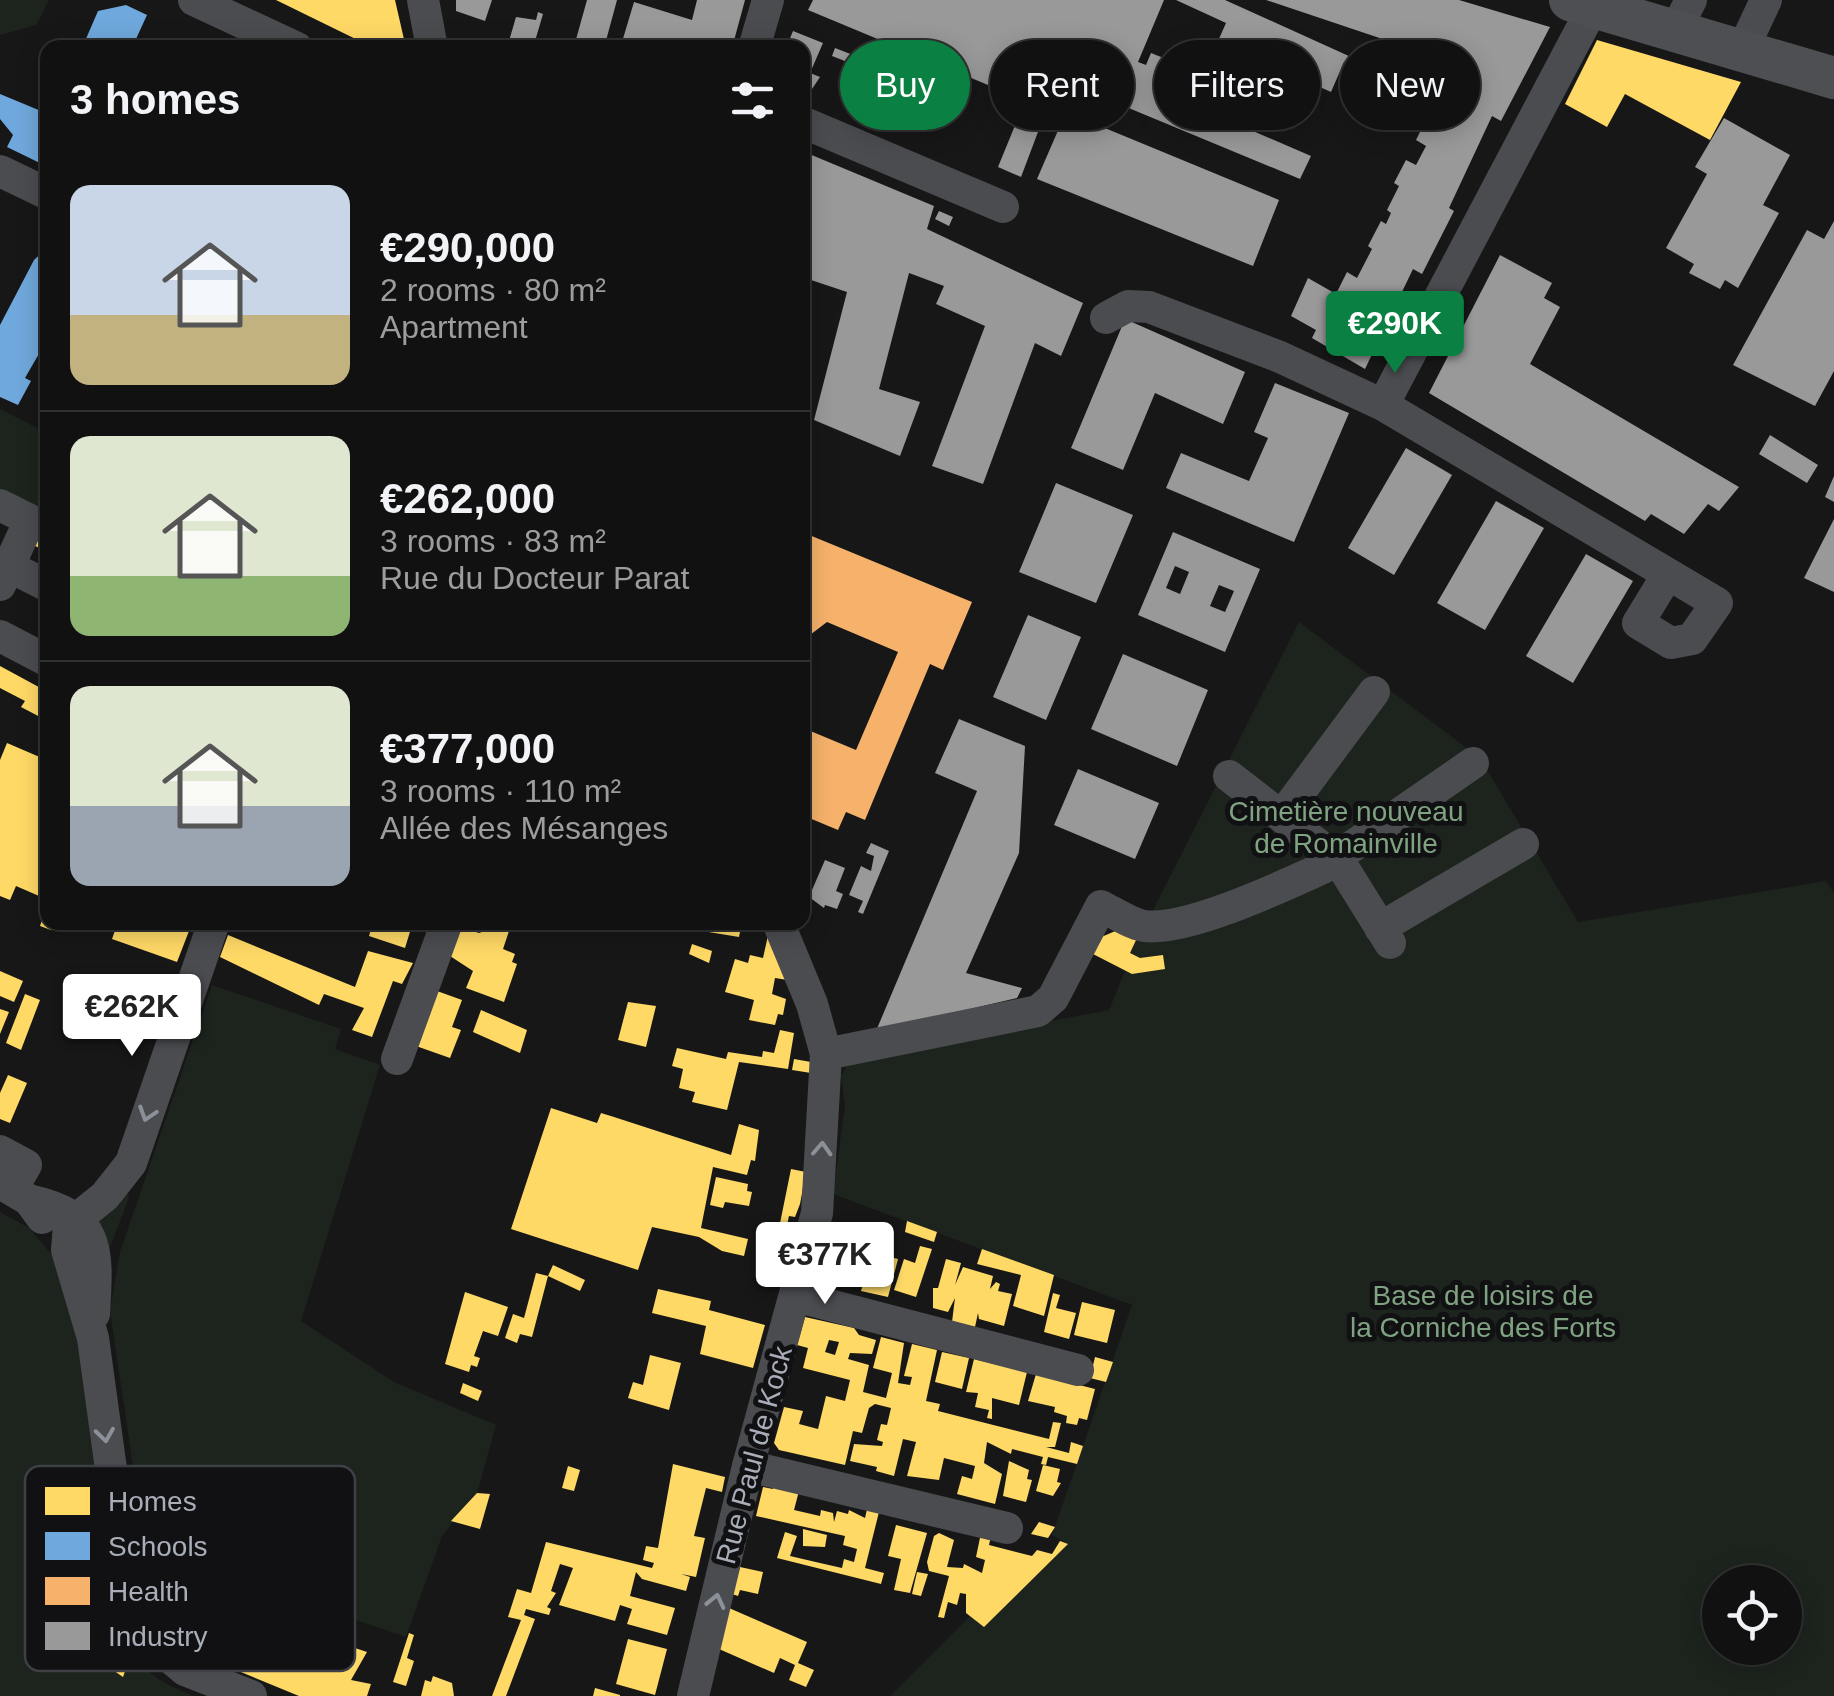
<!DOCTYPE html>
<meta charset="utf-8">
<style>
body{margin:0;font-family:Arial,sans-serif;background:#1e1f1f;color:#f1f3f6;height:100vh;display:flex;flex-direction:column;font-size:38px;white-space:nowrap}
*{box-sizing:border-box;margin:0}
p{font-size:32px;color:#9c9d9f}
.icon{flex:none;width:55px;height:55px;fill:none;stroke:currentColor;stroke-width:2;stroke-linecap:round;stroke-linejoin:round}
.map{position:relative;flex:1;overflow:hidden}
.panel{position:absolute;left:40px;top:40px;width:770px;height:890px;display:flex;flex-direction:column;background:#111;border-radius:20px;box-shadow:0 5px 25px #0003,0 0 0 2px #303131}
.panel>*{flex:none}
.top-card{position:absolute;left:840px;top:40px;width:842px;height:90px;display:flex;gap:20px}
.tools{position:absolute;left:1702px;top:1565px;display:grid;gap:20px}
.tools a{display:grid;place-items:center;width:100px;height:100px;border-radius:50%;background:#111;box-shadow:0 5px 25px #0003,0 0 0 2px #303131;font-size:50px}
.price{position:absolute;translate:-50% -85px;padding:0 22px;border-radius:10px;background:#fff;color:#222;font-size:32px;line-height:65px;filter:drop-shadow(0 2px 5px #0008)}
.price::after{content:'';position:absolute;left:50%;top:60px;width:30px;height:22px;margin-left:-15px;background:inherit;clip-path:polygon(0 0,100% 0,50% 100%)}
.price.current{background:#0b8043;color:#fff}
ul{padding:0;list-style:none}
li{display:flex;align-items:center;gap:30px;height:250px;padding:0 30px}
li+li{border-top:2px solid #303131}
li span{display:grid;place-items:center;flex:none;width:280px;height:200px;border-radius:20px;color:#555}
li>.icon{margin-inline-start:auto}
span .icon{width:120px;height:120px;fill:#fffc;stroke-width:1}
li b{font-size:42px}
h2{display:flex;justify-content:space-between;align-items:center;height:120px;padding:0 30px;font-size:42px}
.chip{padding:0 35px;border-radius:45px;background:#111;box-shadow:0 5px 25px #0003,0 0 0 2px #303131;font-size:35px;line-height:90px}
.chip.current{background:#0b8043;color:#fff}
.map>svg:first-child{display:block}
.green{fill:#1d241e;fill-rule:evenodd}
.homes{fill:#ffd966;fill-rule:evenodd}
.schools{fill:#6fa8dc}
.health{fill:#f6b26b}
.industry{fill:#999;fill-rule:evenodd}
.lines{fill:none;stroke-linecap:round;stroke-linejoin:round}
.minor{stroke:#4b4c50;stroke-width:32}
.major{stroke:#4d4f52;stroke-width:42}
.oneway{stroke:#8c9099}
.labels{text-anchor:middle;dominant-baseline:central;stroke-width:10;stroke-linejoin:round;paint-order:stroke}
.park-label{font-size:28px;fill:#7fa381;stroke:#111113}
.street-label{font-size:28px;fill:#a8adb8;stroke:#111113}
.key{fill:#111113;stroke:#3e4045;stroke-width:2.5}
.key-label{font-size:28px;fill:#a8adb8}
</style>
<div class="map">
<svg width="1834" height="1696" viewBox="0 0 1834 1696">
<rect width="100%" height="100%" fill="#171717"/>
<!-- green -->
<path class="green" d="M0,0H49L36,25L0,35Z
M0,409L47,433V491L36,512L0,493Z
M1299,622L1480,758L1578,922L1826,881L1834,893V1696H890L972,1614L1068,1544L1052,1535L1132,1305L833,1194L845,1105L841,1076L851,1059L1109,1010L1125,971L1091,953L1099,938L1145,926ZM1720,1582H1785V1648H1720Z
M212,985L341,1029L335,1049L380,1065L301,1321L394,1382L496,1425L477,1493L442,1536L406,1637L288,1597L265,1640C237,1632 211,1622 182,1633L159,1604L145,1547L110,1311L120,1252Z
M127,1193L129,1198L109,1250L93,1217Z
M0,1212L29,1228L64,1269L79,1341L116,1625C138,1668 149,1678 194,1696H0Z"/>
<!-- homes -->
<path class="homes" d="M276,0H395L406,48H374Z
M1597,40L1741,82L1710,140L1625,94L1607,127L1565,104Z
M48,517V552L33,545Z
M0,666L48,692L42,718L21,707L25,701L0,688Z
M7,743L42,758L40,763L48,766L46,899L16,886L10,900L0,896V760Z
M43,917L54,922L51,930L40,926Z
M63,922H91L87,932Z
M118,922H170L189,931L177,962L112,939Z
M373,922H413L405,948L369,936Z
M492,922H512L503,949L515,954L512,962L517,964L504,1002L466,988L473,971L450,956L460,927L479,933L490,929Z
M685,922H742L739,937L684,928Z
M1120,929L1137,938L1130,953L1140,958L1163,955L1165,969L1132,974L1091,953L1099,938Z
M769,931L788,980L775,978L772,994L786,999L783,1015L778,1014L775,1025L749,1020L754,1000L725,992L735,959L748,963L750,955L763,958Z
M228,935L355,987L368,951L413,963L402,984L393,981L372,1037L352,1030L364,1008L324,994L319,1005L220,957Z
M692,944L712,951L709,963L689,954Z
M0,971L23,981L14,1002L0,996Z
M437,991L462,1000L452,1027L461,1030L450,1058L416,1046Z
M25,994L40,1000L21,1050L6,1043Z
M628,1002L656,1006L646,1047L618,1040Z
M0,1009L9,1012L0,1034Z
M481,1010L527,1030L520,1053L473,1032Z
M780,1030L794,1033L788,1069L739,1062L727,1110L692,1102L695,1092L679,1088L683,1069L672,1066L677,1048L726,1059L728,1052L762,1057L763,1051L774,1053Z
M794,1059L811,1062V1073L792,1070Z
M8,1075L27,1083L10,1123L0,1119V1093Z
M551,1108L597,1123L601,1113L614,1117L731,1155L739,1124L759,1130L755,1161L751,1160L747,1175L713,1167L701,1228L748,1239L744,1256L722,1251L699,1237L652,1227L638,1270L511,1229Z
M791,1169L806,1172L800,1204L795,1217L789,1216L784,1239L777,1238Z
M716,1177L748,1184L747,1191L752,1192L749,1206L725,1202L723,1208L710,1205Z
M907,1221L937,1232L934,1242L905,1232Z
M824,1240L898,1259L888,1297L861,1291L864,1281L846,1276L849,1263L837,1260L835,1266L818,1263Z
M920,1246L932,1249L916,1297L894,1290L904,1259L915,1263Z
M982,1249L1054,1275L1044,1316L1013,1306L1021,1275L977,1264Z
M946,1259L961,1263L955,1285L963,1267L993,1276L990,1289L996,1282L1000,1284L998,1291L1012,1294L1004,1326L979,1319L978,1313L975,1327L952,1322L955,1298L948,1312L933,1308V1288H938Z
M553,1265L585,1280L580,1291L548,1276Z
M536,1273L548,1276L532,1337L520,1334L517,1343L505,1338L513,1314L524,1318Z
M658,1289L711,1301L709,1310L765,1325L753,1368L700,1354L706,1326L652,1313Z
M465,1292L508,1307L498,1336L483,1331L474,1356L480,1358L477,1367L471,1365L469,1372L445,1364Z
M1053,1293L1060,1295L1056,1308L1076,1313L1069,1339L1044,1332Z
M1082,1302L1115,1310L1107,1343L1074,1335Z
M805,1317L854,1328L859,1335L876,1340L872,1354L850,1353L848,1359L869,1365L863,1392L886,1398L892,1373L873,1368L881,1337L904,1343L898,1383L910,1385L912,1377L904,1376L912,1344L937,1350L926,1401L940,1404L938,1411L1049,1439L1053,1422L1061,1423L1055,1447H1046L1069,1453L1071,1442L1083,1446L1077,1464L1048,1457L1046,1465L1041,1464L1043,1457L1012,1449L1011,1454L987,1442L984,1463L1002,1474L995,1504L957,1494L962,1476L972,1479L975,1466L944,1458L939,1480L907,1476L916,1442L903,1439L894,1476L876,1471L877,1467L850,1461L854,1444L882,1446L883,1442L877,1440L881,1424L887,1425L891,1408L875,1404L869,1408L862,1433L853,1431L845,1465L779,1450L774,1443L784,1407L803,1411L799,1424L818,1429L826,1396L845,1401L850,1380L803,1368L808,1348L797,1345ZM829,1340L839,1342L835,1355L825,1352Z
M942,1352L969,1358L962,1389L935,1382Z
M650,1355L681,1363L669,1410L628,1398L633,1382L643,1385Z
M1095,1357L1113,1362L1106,1382L1090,1378Z
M974,1359L1027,1372L1019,1405L992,1398V1419L987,1418L989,1410L975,1407L978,1393L966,1392Z
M1036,1374L1095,1389L1087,1420L1079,1418L1077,1425L1066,1423L1067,1416L1054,1412L1055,1407L1028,1401Z
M463,1383L482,1391L478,1401L460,1393Z
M1009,1461L1029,1470L1027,1479L1032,1480L1026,1502L1003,1496Z
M673,1464L725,1477L722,1492L706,1488L694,1536L705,1538L696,1577L681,1574L690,1577L686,1591L642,1579L636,1572L630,1596L675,1608L667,1635L627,1624L632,1609L620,1605L615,1621L559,1605L573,1568L560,1564L551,1591L556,1593L547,1607L551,1609L549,1615L526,1609L524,1615L535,1619L506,1696H492L521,1620L508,1617L517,1589L531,1593L546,1542L652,1568L654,1563L643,1560L646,1546L658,1548Z
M1043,1465L1060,1469L1057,1482L1061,1483L1053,1496L1036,1491Z
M568,1466L580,1470L574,1491L562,1488Z
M775,1481L800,1487L794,1510L820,1516L821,1510L833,1513L834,1522L837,1511L848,1514L849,1510L865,1518L868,1505L880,1508L865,1568L884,1573L881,1584L777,1558L785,1532L797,1536L790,1556L820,1563L842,1568L844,1559L854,1562L857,1549L843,1545L845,1536L756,1516L763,1487L773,1489Z
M477,1493L490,1494L480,1529L451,1521Z
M1039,1522L1055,1527L1048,1538L1031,1534Z
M896,1525L927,1533L910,1593L894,1590L901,1559L888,1556Z
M803,1529L827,1535L825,1547L803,1546Z
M939,1533L954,1540L947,1567L963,1568L964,1564L982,1573L985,1560L976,1557L981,1533L991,1536L989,1545L1032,1556L1037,1550L1052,1554L1060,1541L1068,1544L984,1627L966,1613V1594L960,1593L957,1605L948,1602L944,1618L938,1617L949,1576L929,1571L927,1562L934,1536Z
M740,1567L763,1572L758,1594L740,1590L738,1596L732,1594Z
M917,1572L928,1574L921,1596L912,1594Z
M729,1608L807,1642L798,1663L814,1670L806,1687L789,1680L795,1665L780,1658L774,1673L719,1649Z
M231,1633L320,1667L323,1660L343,1668L352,1647L367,1652L351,1680L371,1684L367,1696H299L207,1658L216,1635L224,1638Z
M409,1633L414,1635L407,1658L414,1661L406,1686L393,1682Z
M628,1639L667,1649L655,1695L616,1684Z
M109,1651L129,1660L123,1677L104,1664Z
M433,1676L452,1683L454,1696H421L425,1680L431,1682Z
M595,1688L620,1695V1696H593Z"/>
<!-- schools -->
<path class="schools" d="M126,5L147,15L136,39L154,48H82L98,11Z
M0,94L41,111L48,98V167L7,147L13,135L0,119Z
M48,247V338L25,378L31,381L18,405L0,397V325L34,260Z"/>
<!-- health -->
<path class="health" d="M802,532L972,602L943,670L930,664L865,820L846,812L838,830L802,815V722L810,725L808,730L856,750L898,652L827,622L802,641Z"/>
<!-- industry -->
<path class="industry" d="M456,0H492L485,21L456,11Z
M587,0H617L604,48H552L555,38L575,43Z
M697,0H745L732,48H642L622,42L634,2L692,20Z
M813,0H1164L1138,62L1146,65L1151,53L1176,63L1171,76L1179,79L1172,96L1311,156L1300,179L1066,82L1043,96L1029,89L1024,100L808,10Z
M1176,0H1225L1362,62L1359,69L1344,62L1331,92L1218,41L1226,23Z
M1266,0H1459L1550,27L1501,121L1492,116L1449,208L1454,211L1422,274L1413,269L1365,369L1312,338L1316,330L1291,316L1308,278L1336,294L1347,272L1357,278L1372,249L1368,246L1381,221L1386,224L1391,213L1387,210L1399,186L1394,183L1406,160L1416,165L1426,146L1416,140L1426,120L1437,125L1452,95L1445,92L1460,65Z
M538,12L543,14L533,48H512L509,41L516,17L536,20Z
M793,31L823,43L810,73L820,77L810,92L802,89V48H786Z
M835,48L853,55L850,63L832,56Z
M1066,112L1279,200L1253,266L1037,179Z
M1724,118L1790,155L1763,205L1779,213L1738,288L1725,280L1720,289L1689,273L1694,264L1666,248L1707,174L1695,167Z
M1016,123L1038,132L1021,177L998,167Z
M802,151L934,206L927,229L1083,303L1061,356L1035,343L983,484L932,466L985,326L936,304L944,286L909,273L879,389L920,402L900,456L814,420L847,292L802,277Z
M939,211L953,217L949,226L935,219Z
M1834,221V371L1815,406L1733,365L1807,230L1824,239Z
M1500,255L1552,283L1544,298L1560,307L1530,364L1739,487L1719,511L1708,504L1684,534L1651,514L1645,521L1429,393Z
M1125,319L1245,372L1223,424L1155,393L1123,470L1071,448Z
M1275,383L1349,413L1294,542L1166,488L1181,453L1249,481L1268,438L1254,432Z
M1770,435L1818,465L1807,483L1759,454Z
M1406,448L1452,475L1394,575L1348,548Z
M1834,476V502L1825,497Z
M1056,483L1133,515L1096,603L1019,572Z
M1496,501L1544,528L1485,630L1437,603Z
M1834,519V592L1804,578Z
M1173,532L1260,569L1225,652L1138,615ZM1175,566L1189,572L1180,594L1166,588ZM1219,585L1234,591L1225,612L1210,606Z
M1586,554L1633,581L1573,683L1526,656Z
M1028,615L1081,637L1046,720L993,697Z
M1123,654L1208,690L1177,766L1091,729Z
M959,719L1025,746L1019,853L966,973L1022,988L1017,998L876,1031L977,791L935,773Z
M1078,769L1159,803L1135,859L1054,825Z
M871,843L889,851L863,914L858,912L863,901L849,895L861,866L871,871L874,856L866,853Z
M825,860L845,868L836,891L843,894L837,909L825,905L824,908L809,897Z"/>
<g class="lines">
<!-- minor -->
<path class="minor" d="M194,0L297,48
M423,0L432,48
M1675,31L1691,0
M754,48L768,0
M1742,51L1766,0
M802,122L1003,207
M0,171L48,194
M1106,318L1128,306L1149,307L1280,357L1383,405L1717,603L1692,639L1671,643L1638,623L1668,574
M1383,405L1593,7
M0,505L30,520L0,585
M8,566L48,586
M0,636L48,661
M1229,776L1325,850
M1282,816L1374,692
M1347,850L1473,763
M1344,869L1390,943
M214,922L131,1163L105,1196L69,1225L67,1250L93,1338L125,1571L138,1621L161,1650L185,1670L251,1696
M1380,928L1523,844
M826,1054L1038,1011L1053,998L1101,906C1113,912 1131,924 1144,926C1187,932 1285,885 1325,867
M397,1059L447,922
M0,1151L26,1165L12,1189
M0,1183L29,1200L42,1218
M29,1200C101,1216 98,1249 94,1314
M795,1296L1078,1370
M748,1466L1007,1528
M693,1696L748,1466L817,1213L826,1054L812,1004L778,922"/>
<!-- major -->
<path class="major" d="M1570,0L1834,78"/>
</g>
<!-- one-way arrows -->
<defs><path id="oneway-chevron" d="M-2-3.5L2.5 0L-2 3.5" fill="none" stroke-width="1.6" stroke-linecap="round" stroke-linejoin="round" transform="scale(2.5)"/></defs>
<g class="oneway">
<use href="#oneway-chevron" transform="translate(147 1114) rotate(108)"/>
<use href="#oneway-chevron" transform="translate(822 1149) rotate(-87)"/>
<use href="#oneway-chevron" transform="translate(105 1435) rotate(82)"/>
<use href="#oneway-chevron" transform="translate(716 1601) rotate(-77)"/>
</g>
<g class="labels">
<!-- park labels -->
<g class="park-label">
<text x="1346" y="811">Cimetière nouveau<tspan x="1346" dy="32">de Romainville</tspan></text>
<text x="1483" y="1295">Base de loisirs de<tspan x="1483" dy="32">la Corniche des Forts</tspan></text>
</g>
<!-- street labels -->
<g class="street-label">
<text transform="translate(754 1455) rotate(-75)">Rue Paul de Kock</text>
</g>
</g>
<!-- legend -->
<rect x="25" y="1466" width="330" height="205" rx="15" class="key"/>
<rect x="45" y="1487" width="45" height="28" fill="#ffd966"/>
<rect x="45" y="1532" width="45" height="28" fill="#6fa8dc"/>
<rect x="45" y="1577" width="45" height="28" fill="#f6b26b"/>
<rect x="45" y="1622" width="45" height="28" fill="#999"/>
<g class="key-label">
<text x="108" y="1511">Homes</text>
<text x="108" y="1556">Schools</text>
<text x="108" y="1601">Health</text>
<text x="108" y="1646">Industry</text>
</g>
</svg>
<div class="tools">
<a><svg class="icon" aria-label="locate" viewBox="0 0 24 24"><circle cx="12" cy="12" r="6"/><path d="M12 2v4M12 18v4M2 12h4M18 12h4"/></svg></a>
</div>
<b class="price current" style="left:1395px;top:376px">€290K</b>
<b class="price" style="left:132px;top:1059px">€262K</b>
<b class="price" style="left:825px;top:1307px">€377K</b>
<div class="top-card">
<a class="chip current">Buy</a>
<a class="chip">Rent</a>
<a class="chip">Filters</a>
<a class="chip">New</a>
</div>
<section class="panel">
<h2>3 homes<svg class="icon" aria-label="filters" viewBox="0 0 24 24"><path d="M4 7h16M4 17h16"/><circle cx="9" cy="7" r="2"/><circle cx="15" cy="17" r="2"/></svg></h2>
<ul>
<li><span style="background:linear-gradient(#c9d6e8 65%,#c2b280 0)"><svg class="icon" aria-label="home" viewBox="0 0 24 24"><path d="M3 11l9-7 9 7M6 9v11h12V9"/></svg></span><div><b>€290,000</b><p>2 rooms · 80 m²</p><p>Apartment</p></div></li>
<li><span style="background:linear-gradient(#dfe7d0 70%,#8fb573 0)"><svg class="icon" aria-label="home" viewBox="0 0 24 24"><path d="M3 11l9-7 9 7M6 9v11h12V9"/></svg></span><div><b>€262,000</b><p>3 rooms · 83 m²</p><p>Rue du Docteur Parat</p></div></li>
<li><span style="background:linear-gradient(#dfe7d0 60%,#9aa5b1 0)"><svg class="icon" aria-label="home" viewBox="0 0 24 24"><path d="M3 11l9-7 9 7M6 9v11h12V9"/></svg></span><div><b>€377,000</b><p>3 rooms · 110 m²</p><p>Allée des Mésanges</p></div></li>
</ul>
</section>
</div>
